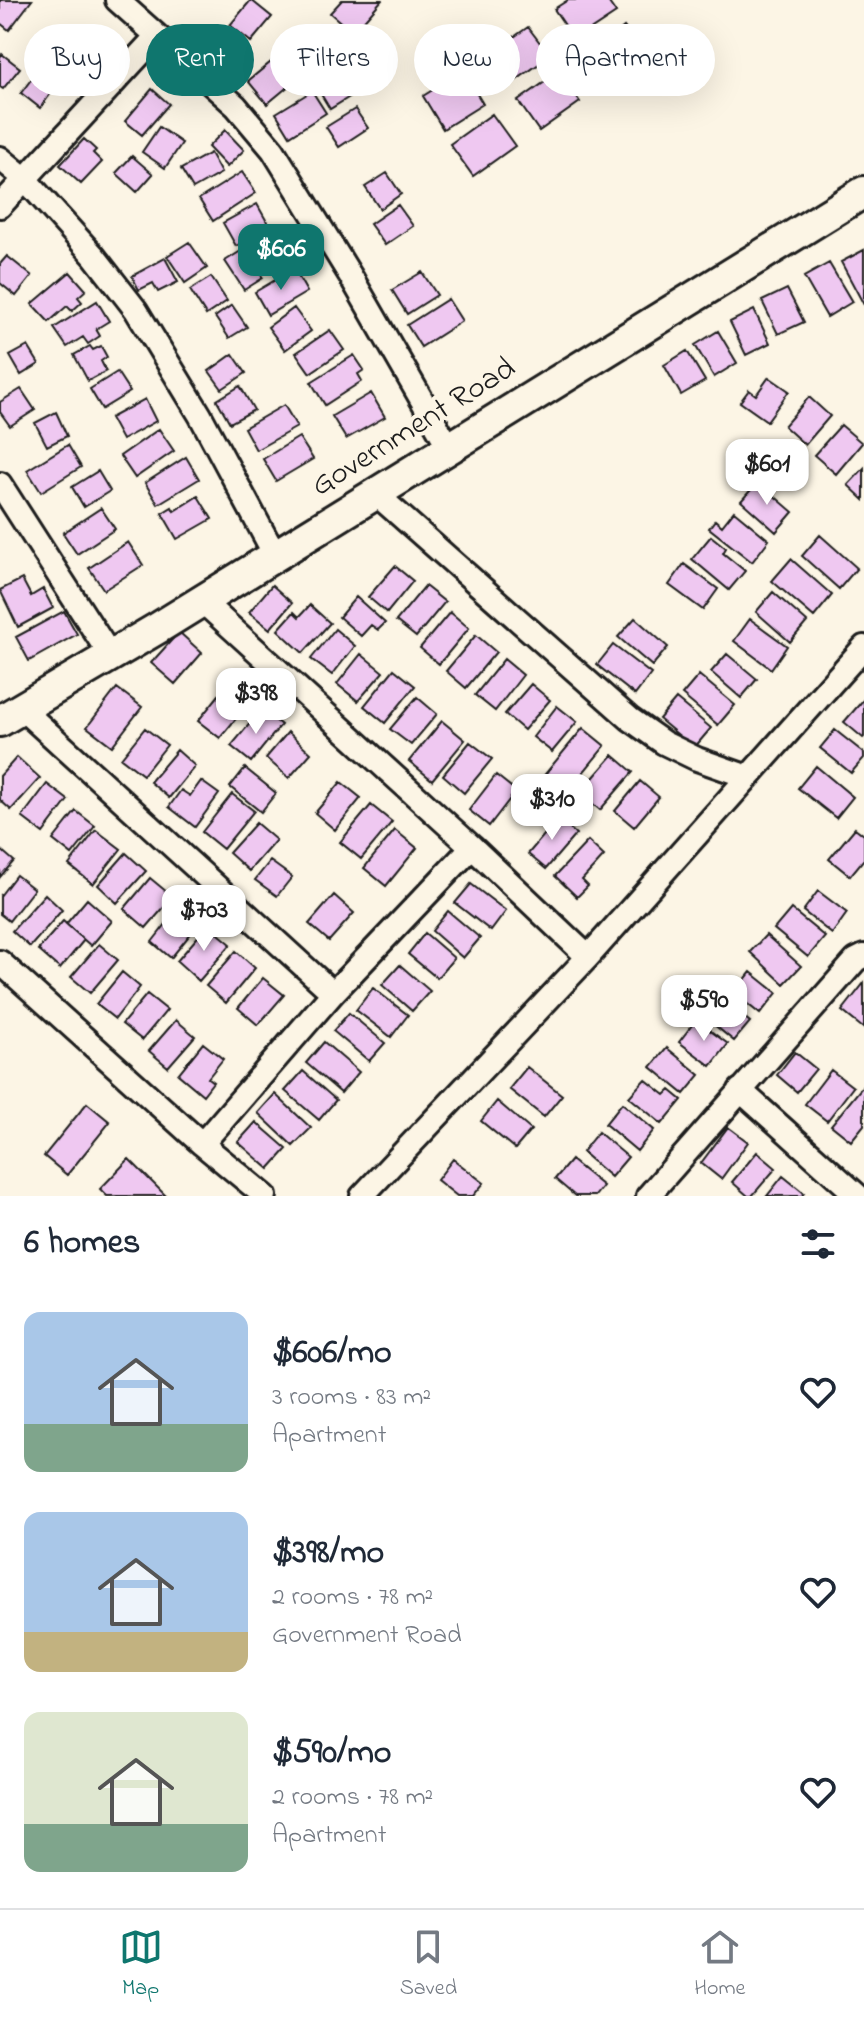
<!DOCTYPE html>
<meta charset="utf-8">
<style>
body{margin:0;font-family:"Indie Flower",sans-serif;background:#f6f6f7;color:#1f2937;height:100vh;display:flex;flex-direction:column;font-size:30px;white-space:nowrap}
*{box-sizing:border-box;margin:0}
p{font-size:26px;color:#747a83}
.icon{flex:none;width:44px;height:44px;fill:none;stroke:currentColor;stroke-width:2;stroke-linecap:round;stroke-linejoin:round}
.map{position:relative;height:1196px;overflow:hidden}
.side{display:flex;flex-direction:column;background:#fff;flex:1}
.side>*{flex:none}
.top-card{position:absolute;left:24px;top:24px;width:816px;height:72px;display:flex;gap:16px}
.price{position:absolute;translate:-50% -68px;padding:0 18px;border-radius:16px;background:#fff;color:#222;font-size:26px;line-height:52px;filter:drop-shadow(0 2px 4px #0008)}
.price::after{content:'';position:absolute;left:50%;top:48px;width:24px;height:18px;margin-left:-12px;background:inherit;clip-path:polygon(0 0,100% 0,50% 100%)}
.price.current{background:#0f766e;color:#fff}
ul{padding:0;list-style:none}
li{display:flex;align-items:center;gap:24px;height:200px;padding:0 24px}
li span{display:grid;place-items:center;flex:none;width:224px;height:160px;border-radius:16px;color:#555}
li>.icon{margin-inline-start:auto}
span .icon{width:96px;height:96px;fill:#fffc;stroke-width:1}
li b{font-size:34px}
h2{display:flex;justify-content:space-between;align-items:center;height:96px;padding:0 24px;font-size:34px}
.chip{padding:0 28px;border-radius:36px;background:#fff;box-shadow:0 8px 32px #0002;font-size:28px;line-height:72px}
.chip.current{background:#0f766e;color:#fff}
.tab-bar{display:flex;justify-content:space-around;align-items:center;height:112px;border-top:2px solid #e0e1e3;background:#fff;font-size:22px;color:#747a83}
.tab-bar a{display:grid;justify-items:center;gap:4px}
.tab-bar .current{color:#0f766e}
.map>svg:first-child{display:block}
.building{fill:#efc8f1;stroke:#1c1c1c;stroke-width:2}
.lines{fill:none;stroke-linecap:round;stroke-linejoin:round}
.street-casing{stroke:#1c1c1c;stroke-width:28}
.secondary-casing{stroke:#1c1c1c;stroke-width:36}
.street{stroke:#fcf5e5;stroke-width:22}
.secondary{stroke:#fcf5e5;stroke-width:30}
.labels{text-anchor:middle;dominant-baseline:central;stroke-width:8;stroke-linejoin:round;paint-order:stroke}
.street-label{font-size:32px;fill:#1c1c1c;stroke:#fcf5e5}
</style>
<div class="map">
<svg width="864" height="1196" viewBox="0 0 864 1196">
<rect width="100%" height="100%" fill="#fcf5e5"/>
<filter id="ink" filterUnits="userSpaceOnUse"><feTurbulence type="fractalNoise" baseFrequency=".0125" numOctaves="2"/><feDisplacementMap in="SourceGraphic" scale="16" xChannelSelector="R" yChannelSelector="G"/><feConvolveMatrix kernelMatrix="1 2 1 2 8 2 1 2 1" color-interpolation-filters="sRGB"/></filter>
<g filter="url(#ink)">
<!-- building -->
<path class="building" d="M0,0H32L9,30L0,23Z
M251,0L272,17L251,42L230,25Z
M342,0H382L353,33L330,13Z
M568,0H607L616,13L575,40L554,9Z
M528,27L550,56L508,86L487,56Z
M624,27L646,54L607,85L586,58Z
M67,34L86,52L63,77L44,59Z
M282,53L302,75L267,104L248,81Z
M2,54L20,68L3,89L0,87V57Z
M39,69L58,84L40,108L21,93Z
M342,70L356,93L330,109L316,86Z
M463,71L483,104L443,129L423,96Z
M559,72L580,102L539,131L518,101Z
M152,89L169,104L142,135L125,121Z
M312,91L326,113L290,136L276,113Z
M355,109L368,128L339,147L326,127Z
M492,114L515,146L473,176L450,144Z
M159,127L182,143L165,168L142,152Z
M225,130L244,150L227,167L208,147Z
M84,139L96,150L93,153L102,162L81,184L60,165Z
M210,153L221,173L193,189L181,169Z
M132,156L153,174L137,192L116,173Z
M242,172L256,193L213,221L199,199Z
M387,173L401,194L380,209L365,187Z
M257,204L270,227L236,246L223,223Z
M398,205L413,226L385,245L370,224Z
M189,242L207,268L185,283L167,256Z
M244,249L263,278L244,290L225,261Z
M864,250V305L841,262Z
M7,256L32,276L16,296L0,283V264Z
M165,258L178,282L158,292L153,283L139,290L132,276Z
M829,263L852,302L827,317L804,277Z
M294,269L307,292L268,315L255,292Z
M70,272L86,290L78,297L82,302L72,311L67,306L49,322L32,304Z
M422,272L437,295L407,314L392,290Z
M211,277L227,301L206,315L190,290Z
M787,289L804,322L778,334L762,301Z
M448,299L462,321L421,347L407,325Z
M97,301L109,321L96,329L100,336L88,344L83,337L67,347L54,328Z
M232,305L247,327L229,338L215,317Z
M294,308L311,331L285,350L268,327Z
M754,310L770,343L746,355L730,322Z
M330,330L344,350L310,373L296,353Z
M718,331L737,363L714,377L695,345Z
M28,346L39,364L21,375L10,356Z
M90,346L93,350L101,346L107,357L101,361L106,371L88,381L74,355Z
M687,351L705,381L681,395L664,365Z
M233,354L246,373L222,389L209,371Z
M354,355L364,370L358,374L362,381L325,405L311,382Z
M117,372L130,392L102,409L90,389Z
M769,377L789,391L767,421L740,402L749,390L756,395Z
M240,386L254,410L230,423L217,400Z
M21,389L35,410L10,426L0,412V402Z
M371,393L385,417L346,439L332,416Z
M809,397L830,416L805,445L784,426Z
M145,399L156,421L122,440L110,418Z
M284,405L297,427L256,450L244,428Z
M56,412L67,436L47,446L35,423Z
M841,425L862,443L836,474L814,455Z
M159,429L174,451L135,478L120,456Z
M299,437L313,459L276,481L263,459Z
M68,445L81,467L41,492L27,470Z
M186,457L199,479L158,504L145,483Z
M864,468V500L848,485Z
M98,471L110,491L84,507L72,487Z
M758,482L793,512L776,532L741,501Z
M198,496L212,519L177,539L162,513L172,507L174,511Z
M101,508L115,529L77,554L63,533Z
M734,511L769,540L752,562L709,528L715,520L722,526Z
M820,535L857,568L839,589L802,556Z
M711,536L726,548L723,553L745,571L729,590L692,559Z
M128,542L143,565L104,590L89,568Z
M791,559L832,595L814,617L772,581Z
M684,564L718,589L703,610L669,585Z
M395,566L413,581L387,613L368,597Z
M22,579L31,596L43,589L53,608L18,627L0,590Z
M272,585L292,603L270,629L249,612Z
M425,586L445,602L416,637L396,621Z
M773,592L807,622L790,642L756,612Z
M356,597L385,623L378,630L371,625L361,636L339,617Z
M310,605L330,623L303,653L278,630L294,612L299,617Z
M64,611L77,634L29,661L16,637Z
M450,612L469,628L439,664L420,648Z
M635,618L668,647L652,666L618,637Z
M750,619L787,646L771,669L734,641Z
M335,629L355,646L332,675L311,659Z
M179,632L202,653L175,684L151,663Z
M476,635L496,652L466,688L446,671Z
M613,645L651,674L635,695L597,665Z
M361,654L383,672L358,701L337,684Z
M727,654L757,679L741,698L711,672Z
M504,659L523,675L495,711L475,695Z
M394,669L415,686L385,723L364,706Z
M699,675L735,705L718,725L682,695Z
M231,680L253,698L220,738L198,721Z
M531,684L550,700L524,730L505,714Z
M117,688L142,707L112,746L87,727Z
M417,697L437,714L411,745L390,729Z
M676,699L711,728L694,748L659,719Z
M864,699V737L863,738L844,722Z
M557,706L577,722L552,752L533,737Z
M262,709L281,725L251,762L231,746Z
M442,721L465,740L432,780L409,761Z
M145,728L167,745L143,775L121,758Z
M583,728L605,746L563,797L541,779Z
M835,730L864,753V758L851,773L820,748Z
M288,732L311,753L289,778L266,758Z
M470,742L492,759L464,793L443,775Z
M177,750L195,766L169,798L150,782Z
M613,755L633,772L600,810L580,793Z
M17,757L40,778L11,810L0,800V776Z
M816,766L853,797L836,818L798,788Z
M245,768L276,793L261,812L230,787Z
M496,775L516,791L489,826L469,810Z
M201,781L219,794L195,827L169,807L181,790L190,796Z
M640,781L659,797L634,827L615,811Z
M341,782L361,798L335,830L315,813Z
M47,784L68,800L43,833L22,817Z
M232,794L254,811L223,849L202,832Z
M371,805L392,822L361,859L340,842Z
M76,811L95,826L72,855L53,840Z
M551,812L576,834L546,869L528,854L551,827L543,821Z
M256,823L276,840L249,871L229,853Z
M855,828L864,835V859L850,876L829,859Z
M96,830L121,849L93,884L69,865Z
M395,830L417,848L386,886L364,868Z
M588,841L604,856L582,880L588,886L577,897L555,876Z
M0,849L14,861L0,877Z
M126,853L146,871L117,903L98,885Z
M270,861L292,877L277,896L255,880Z
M16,875L34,889L9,921L0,914V896Z
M150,878L173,897L146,928L124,909Z
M471,884L506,911L491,931L455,903Z
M818,891L847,913L832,934L803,911Z
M45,894L62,910L30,947L12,931Z
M334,895L354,913L329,941L309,924Z
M87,899L112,921L91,946L66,924Z
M181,905L201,921L171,958L152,942Z
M791,909L825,937L808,957L774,929Z
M448,911L480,938L463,958L432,931Z
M63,921L84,940L60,969L38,950Z
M208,925L231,944L199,981L177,961Z
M425,933L454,958L437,978L408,954Z
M766,935L801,966L784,984L750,952Z
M99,944L118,960L90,993L71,977Z
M236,951L255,968L226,1003L206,986Z
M400,965L430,991L412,1011L382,985Z
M122,972L140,987L115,1019L96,1004Z
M751,972L777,993L760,1014L734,993Z
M263,978L284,995L258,1025L238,1008Z
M864,983V1027L863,1028L842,1011Z
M373,988L408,1015L391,1037L356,1010Z
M147,994L167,1010L142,1040L122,1024Z
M717,995L750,1022L734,1041L701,1014Z
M349,1013L385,1043L369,1061L333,1031Z
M176,1020L195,1036L168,1067L149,1051Z
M696,1020L728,1044L711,1066L679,1042Z
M324,1042L359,1072L341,1093L306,1063Z
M203,1043L223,1059L208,1078L213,1082L203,1095L178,1074Z
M667,1048L700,1075L684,1094L651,1067Z
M795,1052L816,1069L797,1092L777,1075Z
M527,1067L562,1095L544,1117L509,1089Z
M831,1070L853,1087L827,1121L805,1104Z
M303,1071L336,1100L319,1120L285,1091Z
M645,1079L665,1095L670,1090L682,1100L662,1124L629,1097Z
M862,1087L864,1089V1125L851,1141L831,1125Z
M275,1094L311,1128L293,1146L258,1113Z
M497,1101L531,1130L515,1149L481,1121Z
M87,1103L110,1122L67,1175L44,1156Z
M622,1103L654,1130L637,1151L605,1124Z
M256,1122L287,1149L269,1169L238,1142Z
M728,1127L748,1142L721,1179L701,1163Z
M598,1132L628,1157L611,1177L582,1152Z
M757,1152L776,1168L752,1196H748L732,1182Z
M129,1159L166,1196H107L100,1189Z
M453,1159L484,1183L473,1196H457L437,1180Z
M571,1160L603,1186L595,1196H575L555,1179Z
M783,1176L804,1193L802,1196H767Z"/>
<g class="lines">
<defs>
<path id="street" d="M117,0L236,106L273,150L350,275L450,449
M0,158L24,178L94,256L136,310L200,415L275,555
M0,206L157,36
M0,484L110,655
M376,494L630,719L664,743L697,759L748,777
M202,601L472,847L333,993L202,1144
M21,708L333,993
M472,847L588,957
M0,962L202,1144L265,1196
M740,1090L858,1196
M362,1196L588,957L864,647
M648,1196L856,960L864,956"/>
<path id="secondary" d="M0,721L158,628L864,192"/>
</defs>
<!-- street casing -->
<use href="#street" class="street-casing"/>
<!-- secondary casing -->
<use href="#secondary" class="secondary-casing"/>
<!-- street -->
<use href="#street" class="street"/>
<!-- secondary -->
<use href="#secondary" class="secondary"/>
</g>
</g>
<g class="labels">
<!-- street labels -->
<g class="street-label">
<text transform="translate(414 428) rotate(-32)">Government Road</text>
</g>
</g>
</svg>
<b class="price current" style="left:281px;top:292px">$606</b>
<b class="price" style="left:767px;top:507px">$601</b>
<b class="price" style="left:256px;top:736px">$398</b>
<b class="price" style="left:552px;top:842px">$310</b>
<b class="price" style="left:204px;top:953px">$703</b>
<b class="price" style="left:704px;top:1043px">$590</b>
<div class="top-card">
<a class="chip">Buy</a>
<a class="chip current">Rent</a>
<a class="chip">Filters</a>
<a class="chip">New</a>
<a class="chip">Apartment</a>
</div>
</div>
<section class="side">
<h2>6 homes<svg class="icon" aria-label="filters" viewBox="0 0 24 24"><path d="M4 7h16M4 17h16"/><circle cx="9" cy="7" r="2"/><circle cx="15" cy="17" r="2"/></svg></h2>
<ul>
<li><span style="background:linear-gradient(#a9c7e8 70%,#7fa58c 0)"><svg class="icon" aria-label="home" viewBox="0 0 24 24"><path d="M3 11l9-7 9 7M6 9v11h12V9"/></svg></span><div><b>$606/mo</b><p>3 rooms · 83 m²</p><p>Apartment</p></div><svg class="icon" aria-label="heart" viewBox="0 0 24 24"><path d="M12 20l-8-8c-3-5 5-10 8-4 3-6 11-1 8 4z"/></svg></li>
<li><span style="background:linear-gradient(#a9c7e8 75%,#c2b280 0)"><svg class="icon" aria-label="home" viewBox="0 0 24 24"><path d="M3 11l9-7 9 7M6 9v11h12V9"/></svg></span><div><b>$398/mo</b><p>2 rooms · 78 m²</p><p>Government Road</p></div><svg class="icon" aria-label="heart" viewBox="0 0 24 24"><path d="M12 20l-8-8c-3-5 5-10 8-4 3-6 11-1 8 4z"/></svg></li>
<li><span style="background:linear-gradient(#dfe7d0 70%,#7fa58c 0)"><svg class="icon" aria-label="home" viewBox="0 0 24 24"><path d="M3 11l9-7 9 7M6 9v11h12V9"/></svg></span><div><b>$590/mo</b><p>2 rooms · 78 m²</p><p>Apartment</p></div><svg class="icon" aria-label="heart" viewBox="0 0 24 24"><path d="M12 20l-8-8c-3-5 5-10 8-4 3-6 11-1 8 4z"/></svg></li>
</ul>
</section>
<nav class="tab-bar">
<a class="current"><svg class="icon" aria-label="map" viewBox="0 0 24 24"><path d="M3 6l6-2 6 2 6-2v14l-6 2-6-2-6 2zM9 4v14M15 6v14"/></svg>Map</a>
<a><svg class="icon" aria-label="saved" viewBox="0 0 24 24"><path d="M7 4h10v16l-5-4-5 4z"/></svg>Saved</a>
<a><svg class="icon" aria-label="home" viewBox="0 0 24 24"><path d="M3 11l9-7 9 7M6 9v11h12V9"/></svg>Home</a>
</nav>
